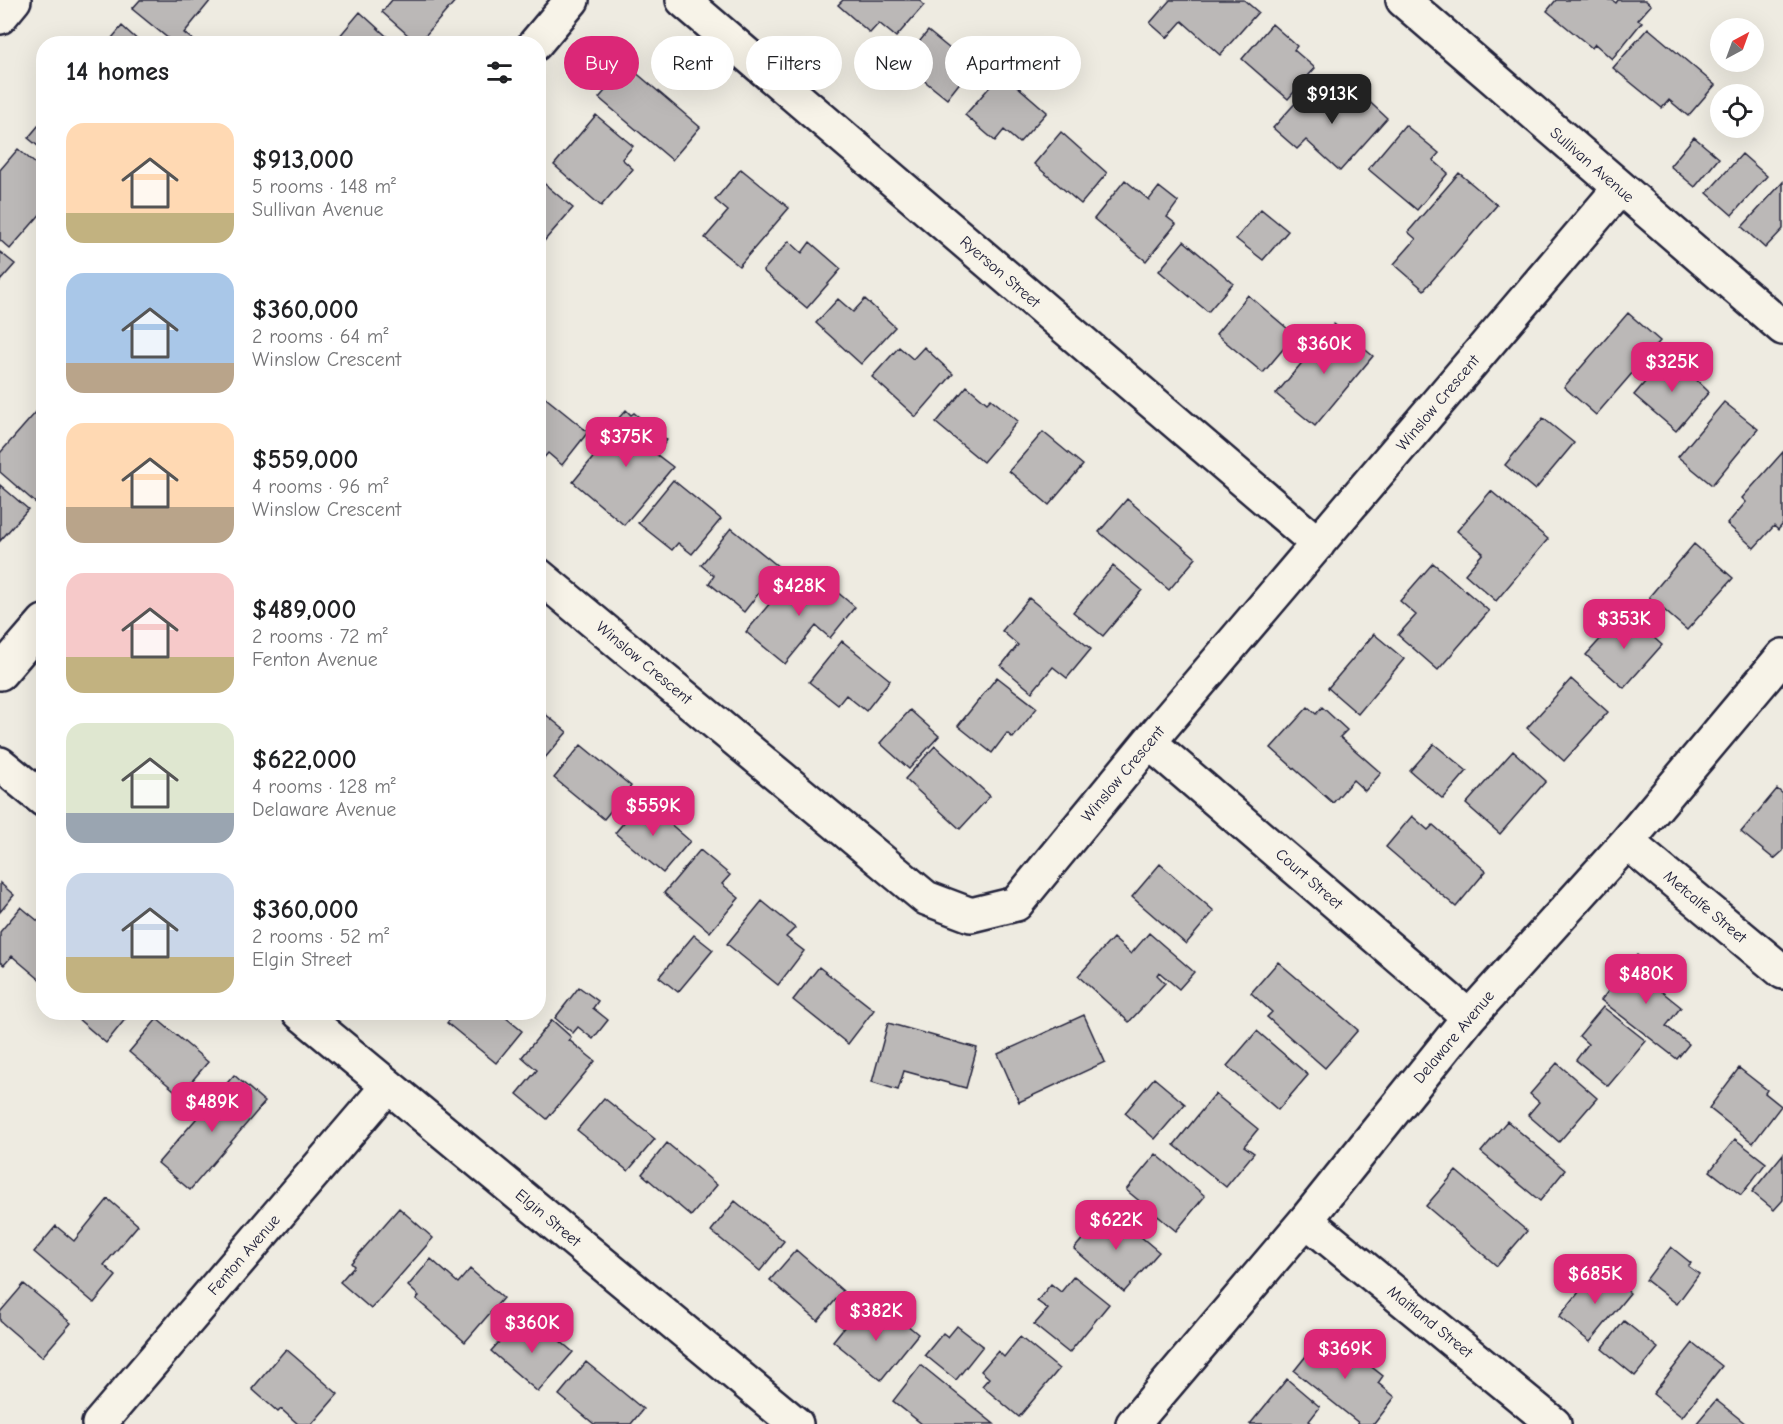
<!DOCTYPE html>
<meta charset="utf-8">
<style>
body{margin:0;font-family:"Comic Neue",sans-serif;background:#f6f6f6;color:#202124;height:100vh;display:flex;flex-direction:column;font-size:22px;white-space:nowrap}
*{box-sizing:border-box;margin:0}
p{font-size:20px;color:#757577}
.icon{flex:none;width:33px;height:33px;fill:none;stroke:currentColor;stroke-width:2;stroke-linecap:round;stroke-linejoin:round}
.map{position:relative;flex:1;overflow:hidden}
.sheet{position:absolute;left:36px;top:36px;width:510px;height:984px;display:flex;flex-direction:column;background:#fff;border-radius:24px;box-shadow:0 6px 24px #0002}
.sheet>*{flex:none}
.banner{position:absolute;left:564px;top:36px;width:570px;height:54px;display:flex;gap:12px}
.needle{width:39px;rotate:41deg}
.controls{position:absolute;left:1710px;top:18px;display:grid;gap:12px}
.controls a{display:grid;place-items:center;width:54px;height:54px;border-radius:50%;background:#fff;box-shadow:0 6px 24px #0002;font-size:30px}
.price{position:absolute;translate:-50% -51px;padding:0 14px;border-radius:12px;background:#db2777;color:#fff;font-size:20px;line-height:39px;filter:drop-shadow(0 2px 3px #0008)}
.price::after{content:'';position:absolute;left:50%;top:36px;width:18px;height:14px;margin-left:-9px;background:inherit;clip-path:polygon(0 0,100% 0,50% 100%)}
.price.active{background:#222;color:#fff}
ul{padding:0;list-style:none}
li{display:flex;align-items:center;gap:18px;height:150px;padding:0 30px}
li span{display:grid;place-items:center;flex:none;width:168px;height:120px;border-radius:18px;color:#555}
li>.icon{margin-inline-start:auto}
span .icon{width:72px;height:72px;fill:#fffc;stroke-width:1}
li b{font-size:26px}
h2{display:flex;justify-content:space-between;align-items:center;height:72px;padding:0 30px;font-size:26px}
.tag{padding:0 21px;border-radius:27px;background:#fff;box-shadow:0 6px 24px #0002;font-size:21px;line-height:54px}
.tag.active{background:#db2777;color:#fff}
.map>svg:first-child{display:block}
.building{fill:#bbb8b7;stroke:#22223b;stroke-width:1.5}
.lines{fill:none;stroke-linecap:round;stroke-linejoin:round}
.minor-casing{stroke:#22223b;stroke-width:38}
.major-casing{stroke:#22223b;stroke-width:38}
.minor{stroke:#f7f3e8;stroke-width:33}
.major{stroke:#f7f3e8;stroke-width:33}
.labels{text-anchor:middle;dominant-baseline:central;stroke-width:4.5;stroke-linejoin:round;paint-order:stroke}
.street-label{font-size:16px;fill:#22223b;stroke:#f7f3e8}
</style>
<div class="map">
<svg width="1783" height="1424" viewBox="0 0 1783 1424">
<rect width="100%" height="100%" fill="#eeebe1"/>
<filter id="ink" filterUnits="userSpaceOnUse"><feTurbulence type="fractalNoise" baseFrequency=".0167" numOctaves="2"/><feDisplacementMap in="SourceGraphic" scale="12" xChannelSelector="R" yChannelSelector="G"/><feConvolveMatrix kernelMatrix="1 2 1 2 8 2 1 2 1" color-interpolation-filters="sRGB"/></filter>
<g filter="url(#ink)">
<!-- building -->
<path class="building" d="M140,0H211L184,33L198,44H168L170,40L132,9Z
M392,0H456L418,44L382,12Z
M843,0H919L924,5L896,37L879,23L870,33L838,5Z
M1170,0H1244L1258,12L1220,55L1182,21L1167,38L1150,23Z
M1556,0H1612L1616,3L1618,0H1645L1651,5L1638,20L1642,22L1612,59L1595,44L1592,48L1547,11Z
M360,12L395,44H333Z
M1272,24L1297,46L1294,50L1315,68L1288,99L1242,59Z
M122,26L142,44H107Z
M1648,28L1715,85L1688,116L1669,100L1662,108L1613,68Z
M928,31L972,67L947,99L902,63Z
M627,65L700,127L672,160L599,98Z
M1002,73L1047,112L1019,143L1004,130L995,141L965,115Z
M1349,83L1387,118L1340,171L1306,140L1297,149L1273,128L1307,90L1327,108Z
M596,115L633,146L622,159L633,169L601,206L554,165Z
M44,119V151L28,138Z
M1405,125L1439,153L1433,160L1448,173L1417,210L1368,169Z
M1061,132L1107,173L1081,204L1034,164Z
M1694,137L1719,158L1695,187L1670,166Z
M18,149L44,171V210L10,249L0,240V170Z
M1742,154L1767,176L1732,215L1707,193Z
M741,169L789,208L739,266L705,238L728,211L715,200Z
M1459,173L1497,205L1424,290L1394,264L1416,239L1408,232Z
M540,180L573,208L538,248V183Z
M1125,180L1149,200L1159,187L1178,202L1167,217L1176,224L1146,261L1094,219Z
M1783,182V229L1765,248L1742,227Z
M1261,209L1288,231L1263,260L1236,239Z
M789,241L802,253L810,242L841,269L807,308L763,271Z
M1184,241L1233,283L1208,312L1159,271Z
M0,252L15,264L0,281Z
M1248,295L1295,335L1263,373L1216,334Z
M838,299L853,312L865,299L895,327L861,364L816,323Z
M1628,313L1660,341L1596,415L1564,387Z
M1334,324L1373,356L1315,426L1276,394Z
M899,347L913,359L924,347L953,374L916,417L872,377Z
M1669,354L1709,392L1676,431L1634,395Z
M967,386L987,403L991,399L1018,421L983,462L936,423Z
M542,395L588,432L562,465L548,453L542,460L538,457V399Z
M1724,402L1758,429L1712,485L1678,457Z
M44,403V496L37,504L0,472V453Z
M626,410L631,415L634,413L667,440L656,454L673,467L624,525L573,482L620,425L616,421Z
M1543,418L1574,443L1535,490L1505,465Z
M1043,432L1083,465L1049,505L1009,471Z
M1783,452V524L1778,530L1774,526L1754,548L1727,524L1746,502L1742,498Z
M673,480L721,519L692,554L678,543L672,550L638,523Z
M0,485L28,509L0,541Z
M1491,491L1548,539L1496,601L1465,574L1483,553L1457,531Z
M1127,499L1196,558L1169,590L1099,532Z
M731,528L779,567L744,612L709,583L714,576L701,565Z
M1694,544L1733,578L1687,630L1649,597Z
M1433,563L1489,611L1438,670L1398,635L1416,615L1400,601Z
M1113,566L1142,590L1103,636L1073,612Z
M818,576L855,607L830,638L816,626L785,664L746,632L791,578L806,590Z
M1029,598L1091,649L1067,678L1053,667L1032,692L1001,666L1018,645L1002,631Z
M1625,612L1662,645L1624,688L1586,655Z
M1374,634L1404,659L1358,714L1328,688Z
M842,641L890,680L866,711L846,695L838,705L809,682Z
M997,677L1037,708L1013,738L1007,733L992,753L958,726Z
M1571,679L1608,712L1564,761L1527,728Z
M1308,707L1316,714L1322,707L1347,730L1340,737L1381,773L1365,791L1353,780L1333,803L1271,748Z
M538,708L567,732L539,765L538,764Z
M910,710L939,736L909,769L880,743Z
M1434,744L1467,771L1443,799L1410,771Z
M581,745L631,786L604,819L554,778Z
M935,746L990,796L960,829L905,779Z
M1513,751L1546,781L1500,834L1466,804Z
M1777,789L1783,794V851L1774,859L1741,832Z
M643,800L690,841L663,873L615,833Z
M1412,816L1428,830L1433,825L1486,871L1456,907L1386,847Z
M700,850L730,875L722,884L739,898L710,932L664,893Z
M1160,864L1214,911L1186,944L1132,897Z
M0,883L14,895L0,912Z
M762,901L795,928L786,937L804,951L778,985L727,944Z
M21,907L44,926V983L12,956L4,965L0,962V932Z
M1149,933L1194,972L1179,989L1159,972L1157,975L1165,983L1129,1022L1078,976L1113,938L1131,954Z
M694,935L713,950L678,992L659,977Z
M1637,955L1664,977L1656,987L1681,1007L1666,1026L1689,1044L1677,1059L1601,1000Z
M1278,962L1358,1030L1325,1068L1267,1017L1272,1012L1251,993Z
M819,967L874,1010L848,1044L793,1000Z
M579,987L598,1001L593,1008L608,1020L593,1039L578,1027L573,1033L555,1018Z
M1603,1007L1646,1041L1608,1086L1576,1060L1588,1044L1579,1036Z
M70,1012H131L106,1043Z
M456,1012H499L522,1031L496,1063L447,1023Z
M1084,1015L1105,1062L1019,1102L998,1054Z
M157,1019L208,1062L180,1095L129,1052Z
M552,1020L571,1037L569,1040L595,1061L547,1119L517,1094L537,1070L522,1057Z
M888,1023L977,1048L966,1088L904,1071L898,1090L872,1082Z
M1257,1031L1308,1075L1278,1110L1227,1066Z
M1557,1063L1597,1098L1559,1142L1528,1115L1539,1102L1530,1094Z
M1739,1068L1767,1090L1765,1093L1781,1106L1753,1143L1709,1108Z
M234,1075L265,1102L190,1190L158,1163Z
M1154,1078L1185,1104L1155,1139L1125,1113Z
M1215,1094L1258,1129L1244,1146L1254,1153L1226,1187L1174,1145Z
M604,1098L655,1139L628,1171L577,1130Z
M1507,1121L1565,1170L1540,1201L1481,1152Z
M1735,1139L1766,1163L1741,1195L1710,1171Z
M667,1143L717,1185L691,1216L642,1174Z
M1156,1154L1205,1196L1176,1231L1126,1190Z
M1783,1154V1200L1774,1210L1752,1192Z
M1456,1171L1527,1231L1497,1266L1426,1206Z
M108,1199L138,1225L104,1265L116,1276L94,1303L34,1252L56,1226L74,1241Z
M735,1201L784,1241L760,1271L711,1231Z
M399,1208L433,1238L371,1309L340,1282L354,1266L351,1263Z
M1108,1209L1159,1252L1124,1292L1074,1249Z
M1671,1247L1691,1263L1688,1266L1699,1274L1677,1304L1646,1280Z
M796,1250L843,1291L818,1321L770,1280Z
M431,1259L458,1283L470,1269L503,1298L465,1342L416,1299L419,1296L408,1286Z
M1599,1267L1630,1293L1590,1342L1559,1317Z
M1074,1276L1109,1304L1069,1353L1034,1325L1048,1309L1037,1301L1051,1284L1061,1292Z
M24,1284L71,1323L42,1357L0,1321V1312Z
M858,1310L881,1330L894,1314L918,1334L881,1380L833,1341Z
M1624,1321L1658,1348L1635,1376L1602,1349Z
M516,1323L529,1334L539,1323L573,1352L538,1392L491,1351Z
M957,1326L983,1346L956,1380L925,1355L943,1333L948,1337Z
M1326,1331L1383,1376L1378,1383L1395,1397L1374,1424H1360L1294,1371Z
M1020,1337L1059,1369L1019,1417L982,1386L989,1378L981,1371L998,1351L1004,1357Z
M1693,1343L1722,1366L1682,1417L1653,1394Z
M286,1349L338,1394L312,1424H298L281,1409L278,1412L252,1389Z
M586,1362L643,1409L631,1424H594L559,1395Z
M921,1365L994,1424H922L893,1401Z
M1287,1379L1320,1407L1309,1421L1313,1424H1250Z
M1716,1400L1746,1424H1696Z"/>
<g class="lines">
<defs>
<path id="minor" d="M683,0L1318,544
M1403,0L1783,328
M535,44L572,0
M538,575L926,898L971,915L1016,904L1149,742L1620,188
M0,673L44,622
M1149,742L1469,1017
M0,764L44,800
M1627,842L1783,972
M299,1012L796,1424
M1306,1220L1554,1424
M99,1424L388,1086
M1133,1424L1306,1220L1469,1017L1627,842L1783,656"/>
<path id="major" d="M0,17L14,0"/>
</defs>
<!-- minor casing -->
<use href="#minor" class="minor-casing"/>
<!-- major casing -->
<use href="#major" class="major-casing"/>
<!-- minor -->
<use href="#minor" class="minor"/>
<!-- major -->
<use href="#major" class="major"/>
</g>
</g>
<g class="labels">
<!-- street labels -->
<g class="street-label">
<text transform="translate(1592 165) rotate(41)">Sullivan Avenue</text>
<text transform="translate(1000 272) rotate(41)">Ryerson Street</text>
<text transform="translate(1438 403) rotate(-50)">Winslow Crescent</text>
<text transform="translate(644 663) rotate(40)">Winslow Crescent</text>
<text transform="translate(1123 774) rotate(-50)">Winslow Crescent</text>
<text transform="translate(1309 879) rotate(41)">Court Street</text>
<text transform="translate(1705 907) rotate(40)">Metcalfe Street</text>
<text transform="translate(1454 1037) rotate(-50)">Delaware Avenue</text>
<text transform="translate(548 1218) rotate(40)">Elgin Street</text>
<text transform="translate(244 1255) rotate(-49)">Fenton Avenue</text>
<text transform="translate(1430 1322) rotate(39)">Maitland Street</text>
</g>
</g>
</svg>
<div class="controls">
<a><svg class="needle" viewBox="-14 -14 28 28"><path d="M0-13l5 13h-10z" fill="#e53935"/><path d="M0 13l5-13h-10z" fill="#757577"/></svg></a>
<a><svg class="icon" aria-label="locate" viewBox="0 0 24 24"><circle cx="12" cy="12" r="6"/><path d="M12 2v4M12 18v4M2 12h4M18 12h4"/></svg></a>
</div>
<b class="price active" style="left:1332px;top:125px">$913K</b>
<b class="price" style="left:1324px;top:375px">$360K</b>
<b class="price" style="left:1672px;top:393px">$325K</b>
<b class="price" style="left:626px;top:468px">$375K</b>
<b class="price" style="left:799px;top:617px">$428K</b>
<b class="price" style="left:1624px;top:650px">$353K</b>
<b class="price" style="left:653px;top:837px">$559K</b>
<b class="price" style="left:1646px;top:1005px">$480K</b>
<b class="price" style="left:212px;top:1133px">$489K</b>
<b class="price" style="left:1116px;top:1251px">$622K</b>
<b class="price" style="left:1595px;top:1305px">$685K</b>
<b class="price" style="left:876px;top:1342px">$382K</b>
<b class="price" style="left:532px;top:1354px">$360K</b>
<b class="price" style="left:1345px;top:1380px">$369K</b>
<div class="banner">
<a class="tag active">Buy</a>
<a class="tag">Rent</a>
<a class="tag">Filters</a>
<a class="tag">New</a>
<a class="tag">Apartment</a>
</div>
<section class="sheet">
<h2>14 homes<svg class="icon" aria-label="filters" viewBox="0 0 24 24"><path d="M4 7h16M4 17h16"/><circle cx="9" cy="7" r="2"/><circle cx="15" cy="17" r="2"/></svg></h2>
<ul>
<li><span style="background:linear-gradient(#ffd9b3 75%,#c2b280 0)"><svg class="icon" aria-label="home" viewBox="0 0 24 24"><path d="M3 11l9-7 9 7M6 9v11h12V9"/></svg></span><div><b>$913,000</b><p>5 rooms · 148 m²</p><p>Sullivan Avenue</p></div></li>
<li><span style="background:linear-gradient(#a9c7e8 75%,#b9a48a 0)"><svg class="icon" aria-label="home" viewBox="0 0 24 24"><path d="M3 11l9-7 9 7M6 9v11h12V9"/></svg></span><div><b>$360,000</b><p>2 rooms · 64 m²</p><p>Winslow Crescent</p></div></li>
<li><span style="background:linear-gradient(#ffd9b3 70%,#b9a48a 0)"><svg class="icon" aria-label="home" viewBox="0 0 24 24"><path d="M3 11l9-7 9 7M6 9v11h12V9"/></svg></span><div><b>$559,000</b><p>4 rooms · 96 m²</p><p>Winslow Crescent</p></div></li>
<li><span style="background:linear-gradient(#f6c9c9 70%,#c2b280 0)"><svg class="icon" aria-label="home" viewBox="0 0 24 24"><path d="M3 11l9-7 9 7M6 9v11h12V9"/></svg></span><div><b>$489,000</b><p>2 rooms · 72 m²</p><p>Fenton Avenue</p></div></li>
<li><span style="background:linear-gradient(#dfe7d0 75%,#9aa5b1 0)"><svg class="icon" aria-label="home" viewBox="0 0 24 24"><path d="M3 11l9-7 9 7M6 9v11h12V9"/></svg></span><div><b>$622,000</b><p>4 rooms · 128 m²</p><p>Delaware Avenue</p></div></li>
<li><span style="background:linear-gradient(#c9d6e8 70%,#c2b280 0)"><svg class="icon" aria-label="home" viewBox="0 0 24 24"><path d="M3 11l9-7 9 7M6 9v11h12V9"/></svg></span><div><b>$360,000</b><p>2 rooms · 52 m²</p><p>Elgin Street</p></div></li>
</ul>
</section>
</div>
